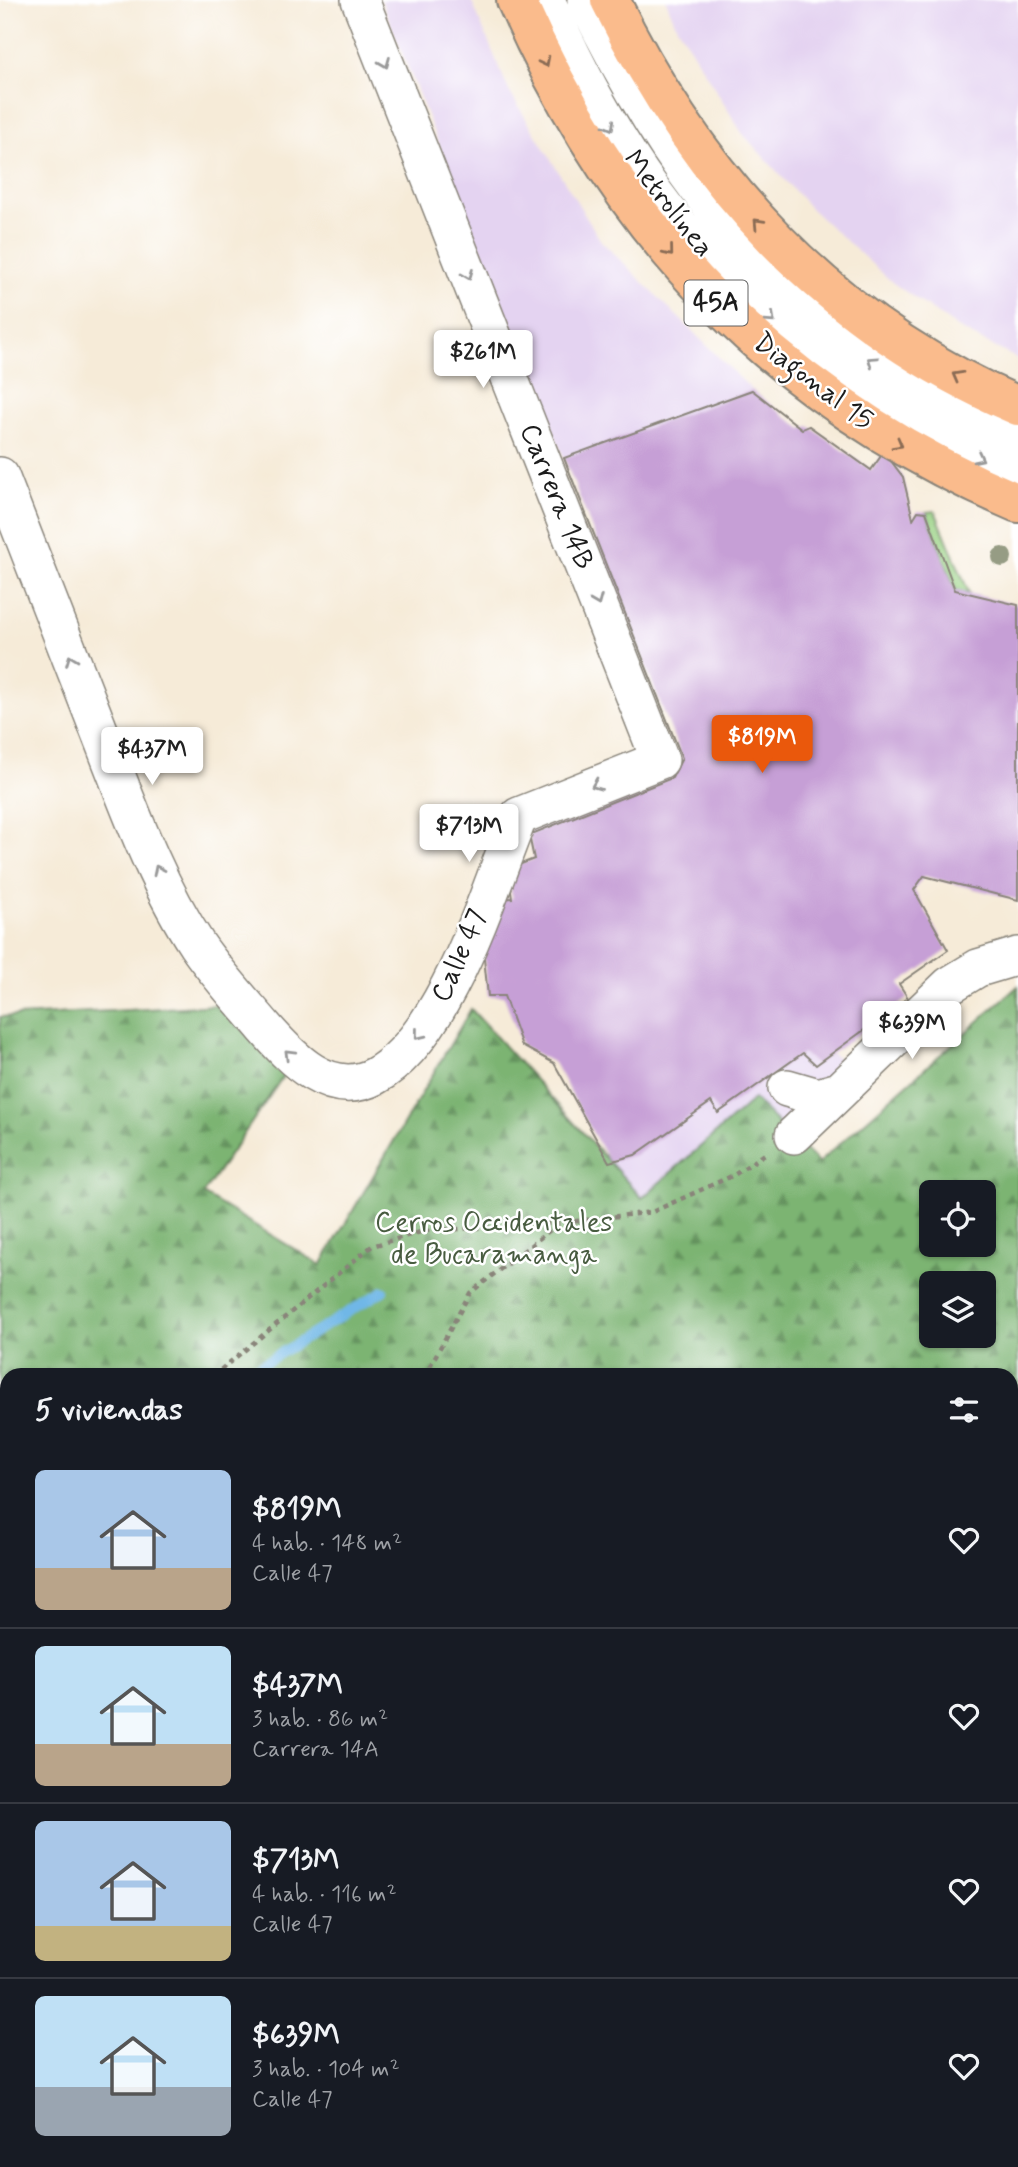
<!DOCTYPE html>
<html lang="es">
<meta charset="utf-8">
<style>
body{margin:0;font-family:Mynerve,sans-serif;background:#242831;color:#f1f3f6;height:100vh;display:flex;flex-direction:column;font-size:26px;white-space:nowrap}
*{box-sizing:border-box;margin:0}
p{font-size:23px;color:#9ea1a6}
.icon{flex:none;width:38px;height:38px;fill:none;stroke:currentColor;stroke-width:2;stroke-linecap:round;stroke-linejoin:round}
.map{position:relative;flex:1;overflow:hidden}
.drawer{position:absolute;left:0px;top:1368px;width:1018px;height:800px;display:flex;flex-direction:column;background:#171b24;border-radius:21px 21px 0 0;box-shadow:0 2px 5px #0004}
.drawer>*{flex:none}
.fabs{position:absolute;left:919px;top:1180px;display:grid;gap:14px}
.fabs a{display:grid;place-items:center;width:77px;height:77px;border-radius:10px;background:#171b24;box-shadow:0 2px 5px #0004;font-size:35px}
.price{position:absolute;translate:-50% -60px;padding:0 16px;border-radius:7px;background:#fff;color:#222;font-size:23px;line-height:46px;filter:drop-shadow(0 2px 4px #0008)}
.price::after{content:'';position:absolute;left:50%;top:42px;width:21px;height:16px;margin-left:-10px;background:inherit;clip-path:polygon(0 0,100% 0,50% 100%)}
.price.active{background:#ea580c;color:#fff}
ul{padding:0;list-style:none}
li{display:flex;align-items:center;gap:21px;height:175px;padding:0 35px}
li+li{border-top:2px solid #363941}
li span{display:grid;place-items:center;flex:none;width:196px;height:140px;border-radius:10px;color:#555}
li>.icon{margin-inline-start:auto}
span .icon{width:84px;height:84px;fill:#fffc;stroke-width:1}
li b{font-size:30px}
h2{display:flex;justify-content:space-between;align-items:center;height:84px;padding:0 35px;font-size:30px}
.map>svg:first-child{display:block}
.built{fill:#e4d3f1}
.green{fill:#9ad284;stroke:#5b7750;stroke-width:2}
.forest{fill:url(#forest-firs);stroke:#4c6847;stroke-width:2;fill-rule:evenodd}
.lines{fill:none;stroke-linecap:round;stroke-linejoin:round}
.stream{stroke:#70b7e7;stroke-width:10}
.building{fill:#c69fd6}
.minor-casing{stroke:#89847a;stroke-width:40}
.major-casing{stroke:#89847a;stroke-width:42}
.path{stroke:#89847a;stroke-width:4.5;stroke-dasharray:5 5;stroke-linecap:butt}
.minor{stroke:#fff;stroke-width:37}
.major{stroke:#fabb8c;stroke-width:38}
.tree{fill:#969c84}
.oneway{stroke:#8b6c54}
.oneway2{stroke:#999}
.labels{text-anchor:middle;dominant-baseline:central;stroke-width:5;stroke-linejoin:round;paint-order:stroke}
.shield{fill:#fff;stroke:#606060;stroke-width:2}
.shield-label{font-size:26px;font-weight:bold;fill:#1c1c1c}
.street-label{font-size:28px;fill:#1c1c1c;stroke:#fff}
.park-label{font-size:28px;fill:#485c40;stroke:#fff}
</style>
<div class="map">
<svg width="1018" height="2167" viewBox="0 0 1018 2167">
<defs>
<pattern id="forest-firs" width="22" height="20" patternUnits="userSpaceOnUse" patternTransform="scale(1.75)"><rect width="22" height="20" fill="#7bb472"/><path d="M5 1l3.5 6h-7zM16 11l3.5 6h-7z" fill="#64925d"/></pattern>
</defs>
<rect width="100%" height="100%" fill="#fff"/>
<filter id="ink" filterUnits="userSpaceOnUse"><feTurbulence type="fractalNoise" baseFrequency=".0143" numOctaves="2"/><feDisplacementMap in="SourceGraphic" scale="14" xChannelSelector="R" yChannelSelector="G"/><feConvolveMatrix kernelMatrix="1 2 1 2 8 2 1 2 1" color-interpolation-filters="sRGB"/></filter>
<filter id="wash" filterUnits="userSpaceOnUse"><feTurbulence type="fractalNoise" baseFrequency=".00686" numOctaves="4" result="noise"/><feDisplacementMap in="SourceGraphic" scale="28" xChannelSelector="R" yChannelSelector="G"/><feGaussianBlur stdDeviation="1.57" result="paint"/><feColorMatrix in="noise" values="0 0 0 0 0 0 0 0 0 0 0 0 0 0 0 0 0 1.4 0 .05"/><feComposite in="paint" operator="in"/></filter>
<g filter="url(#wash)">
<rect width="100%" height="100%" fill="#f6ebd8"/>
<!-- built -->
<path class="built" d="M381,0H471L509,91L601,241L752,390L564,458Z
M666,0H1018V359L961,330L893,283L811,209L742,133L676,25Z
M669,765L672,778L529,835L526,822Z
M803,1053L816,1065L832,1054L850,1066L784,1130L753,1099L642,1198L609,1162L635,1155L711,1102L718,1113Z"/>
<!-- green -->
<path class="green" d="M935,511L969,593L955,590L926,512Z
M1018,1936V1993L1012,1996V1944Z"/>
<!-- forest -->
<path class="forest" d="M1018,986V1936L1012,1944V1376H7V2161H856L852,2167H0V1017L218,1005L286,1072L203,1194L321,1265L471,1009L642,1198L754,1099L818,1163ZM931,1192H984V1244H931ZM931,1283H984V1335H931Z"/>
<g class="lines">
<!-- stream -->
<path class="stream" d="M243,1376L383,1291
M0,1527L7,1522
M1012,1615L1018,1609
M353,2167L360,2161"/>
</g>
<g id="blocks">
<!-- building -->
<path class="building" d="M752,390L802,429L809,426L871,470L884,452L903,477L913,519L918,511L926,512L955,590L1018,605V900L924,876L914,890L948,950L899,984L908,998L816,1065L803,1053L718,1113L711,1102L635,1155L609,1162L554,1063L522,1046L504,996H488L482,939L499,899L512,898L508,869L534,859L529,835L672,778L682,758L564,458Z"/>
</g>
</g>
<g filter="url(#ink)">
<use href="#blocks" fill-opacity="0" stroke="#89847a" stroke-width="2"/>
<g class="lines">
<defs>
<path id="minor" d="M546,0C567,47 590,93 617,137C704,282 859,416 1018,474
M586,0C664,160 758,293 914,387C947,406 982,426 1018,440
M0,476C34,564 68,651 102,738C129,807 156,883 197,945C217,974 241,1000 264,1027C291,1058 330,1100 375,1076C446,1038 489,889 519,816L660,760L360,0
M787,1088L818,1097L839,1091
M794,1135L950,985L978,968L1018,956
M1012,2027L1018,2023
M986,2161L988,2167
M882,2167L886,2161"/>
<path id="major" d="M516,0C620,237 779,401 1018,503
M610,0C698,181 831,326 1018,406"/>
</defs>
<!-- minor casing -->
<use href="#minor" class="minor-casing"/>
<!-- major casing -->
<use href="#major" class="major-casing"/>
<!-- path -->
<path class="path" d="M213,1376L372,1246L424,1231L560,1223L652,1212L734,1175L765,1154
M432,1376L430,1366L470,1293L559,1223
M0,1435L7,1434
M0,2003L7,1996
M943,2161L945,2167"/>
<!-- minor -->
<use href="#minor" class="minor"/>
<!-- major -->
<use href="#major" class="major"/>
</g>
<!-- trees -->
<circle class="tree" cx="1002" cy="557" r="10"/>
<!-- one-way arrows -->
<defs><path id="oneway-chevron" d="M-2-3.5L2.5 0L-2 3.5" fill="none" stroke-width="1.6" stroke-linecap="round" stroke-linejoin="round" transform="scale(1.75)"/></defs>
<g class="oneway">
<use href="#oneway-chevron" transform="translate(545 62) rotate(63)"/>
<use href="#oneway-chevron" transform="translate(758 223) rotate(-133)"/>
<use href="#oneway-chevron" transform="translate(669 252) rotate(51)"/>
<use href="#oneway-chevron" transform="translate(957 376) rotate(-151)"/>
<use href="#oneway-chevron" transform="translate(898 444) rotate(29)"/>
</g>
<g class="oneway2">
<use href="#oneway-chevron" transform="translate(385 63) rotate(68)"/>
<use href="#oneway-chevron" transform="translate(610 126) rotate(61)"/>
<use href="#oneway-chevron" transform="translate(468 275) rotate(68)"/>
<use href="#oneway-chevron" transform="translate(771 319) rotate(42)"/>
<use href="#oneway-chevron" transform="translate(872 361) rotate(-146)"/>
<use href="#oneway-chevron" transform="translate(979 458) rotate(27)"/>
<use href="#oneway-chevron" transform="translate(597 601) rotate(68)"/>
<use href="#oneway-chevron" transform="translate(71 660) rotate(-111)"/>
<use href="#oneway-chevron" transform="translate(596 785) rotate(158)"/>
<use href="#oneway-chevron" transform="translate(158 870) rotate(-116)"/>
<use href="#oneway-chevron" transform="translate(419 1035) rotate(129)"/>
<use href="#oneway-chevron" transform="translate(289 1054) rotate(-135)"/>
</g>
</g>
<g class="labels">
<!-- shield labels -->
<rect class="shield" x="684.5" y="280.5" width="63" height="45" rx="5"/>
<g class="shield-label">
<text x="716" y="303">45A</text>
</g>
<!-- street labels -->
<g class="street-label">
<text transform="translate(668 204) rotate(52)">Metrolínea</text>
<text transform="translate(813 382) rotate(37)">Diagonal 15</text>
<text transform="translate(556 497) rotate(68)">Carrera 14B</text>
<text transform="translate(460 956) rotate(-66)">Calle 47</text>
</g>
<!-- park labels -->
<g class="park-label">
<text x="494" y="1223">Cerros Occidentales<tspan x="494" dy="32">de Bucaramanga</tspan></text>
</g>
</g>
</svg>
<div class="fabs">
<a><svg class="icon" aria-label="locate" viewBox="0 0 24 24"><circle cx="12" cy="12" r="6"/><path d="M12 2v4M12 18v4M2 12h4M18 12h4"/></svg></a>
<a><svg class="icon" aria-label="layers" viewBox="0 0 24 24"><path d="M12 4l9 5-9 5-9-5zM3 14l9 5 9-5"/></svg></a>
</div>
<b class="price" style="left:483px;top:390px">$261M</b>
<b class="price active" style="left:762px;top:775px">$819M</b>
<b class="price" style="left:152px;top:787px">$437M</b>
<b class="price" style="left:469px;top:864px">$713M</b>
<b class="price" style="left:912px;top:1061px">$639M</b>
<section class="drawer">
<h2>5 viviendas<svg class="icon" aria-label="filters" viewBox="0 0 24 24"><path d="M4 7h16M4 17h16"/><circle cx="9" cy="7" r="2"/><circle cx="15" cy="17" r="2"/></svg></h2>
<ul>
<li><span style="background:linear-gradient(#a9c7e8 70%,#b9a48a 0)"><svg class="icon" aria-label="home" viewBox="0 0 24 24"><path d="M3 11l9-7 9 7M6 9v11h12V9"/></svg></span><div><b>$819M</b><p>4 hab. · 148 m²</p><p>Calle 47</p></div><svg class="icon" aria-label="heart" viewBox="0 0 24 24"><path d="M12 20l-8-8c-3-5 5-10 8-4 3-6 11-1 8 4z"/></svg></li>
<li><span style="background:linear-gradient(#bfe0f5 70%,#b9a48a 0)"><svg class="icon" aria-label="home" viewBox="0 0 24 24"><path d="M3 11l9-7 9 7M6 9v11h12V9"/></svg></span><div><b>$437M</b><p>3 hab. · 86 m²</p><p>Carrera 14A</p></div><svg class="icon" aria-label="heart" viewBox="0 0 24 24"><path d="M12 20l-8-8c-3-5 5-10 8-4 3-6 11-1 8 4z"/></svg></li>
<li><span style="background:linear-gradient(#a9c7e8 75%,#c2b280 0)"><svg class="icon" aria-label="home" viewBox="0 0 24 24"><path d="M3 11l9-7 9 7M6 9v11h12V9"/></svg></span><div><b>$713M</b><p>4 hab. · 116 m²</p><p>Calle 47</p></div><svg class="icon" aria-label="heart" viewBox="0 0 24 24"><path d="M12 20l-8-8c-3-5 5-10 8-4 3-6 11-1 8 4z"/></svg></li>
<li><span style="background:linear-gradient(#bfe0f5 65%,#9aa5b1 0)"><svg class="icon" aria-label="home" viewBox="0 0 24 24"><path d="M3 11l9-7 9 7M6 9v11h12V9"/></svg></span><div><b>$639M</b><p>3 hab. · 104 m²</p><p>Calle 47</p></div><svg class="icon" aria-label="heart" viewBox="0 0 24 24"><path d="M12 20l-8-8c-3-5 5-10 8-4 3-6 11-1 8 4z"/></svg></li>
</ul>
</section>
</div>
